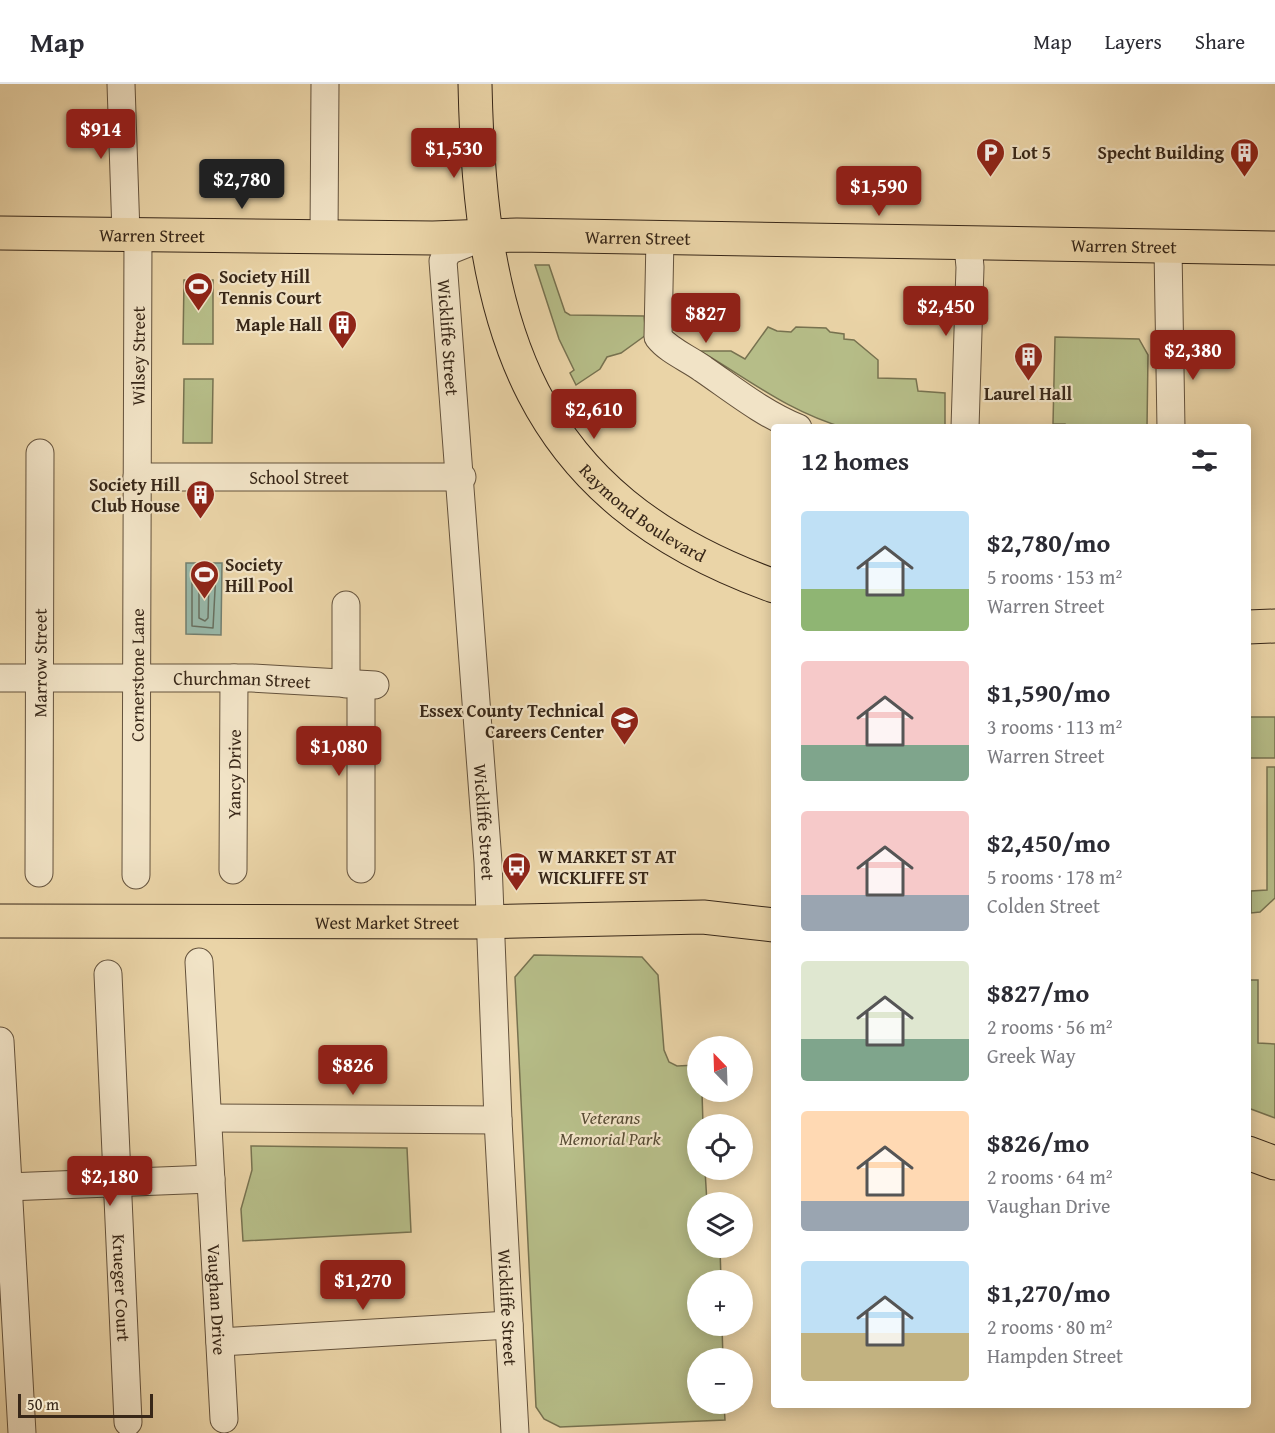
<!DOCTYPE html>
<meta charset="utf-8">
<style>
body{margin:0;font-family:"Gentium Book Plus",serif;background:#f7f7f7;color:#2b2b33;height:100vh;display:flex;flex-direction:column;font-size:22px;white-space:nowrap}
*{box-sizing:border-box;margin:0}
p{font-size:20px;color:#7c7c81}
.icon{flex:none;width:33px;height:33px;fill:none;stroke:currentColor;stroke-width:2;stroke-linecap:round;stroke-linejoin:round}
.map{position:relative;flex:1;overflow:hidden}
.side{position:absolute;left:771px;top:340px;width:480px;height:984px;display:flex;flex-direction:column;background:#fff;border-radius:6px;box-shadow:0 3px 15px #0003}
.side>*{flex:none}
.needle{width:39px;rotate:337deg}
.fabs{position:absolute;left:687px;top:952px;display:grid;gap:12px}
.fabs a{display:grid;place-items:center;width:66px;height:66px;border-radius:50%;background:#fff;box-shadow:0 3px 15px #0003;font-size:30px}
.scale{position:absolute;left:18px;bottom:15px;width:135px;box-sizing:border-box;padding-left:6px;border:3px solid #382718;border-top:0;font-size:16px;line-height:21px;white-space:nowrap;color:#382718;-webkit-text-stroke:4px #f1e3c6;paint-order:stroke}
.price{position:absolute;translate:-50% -51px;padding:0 14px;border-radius:6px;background:#8f2418;color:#fff;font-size:20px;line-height:39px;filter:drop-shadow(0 2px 3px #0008)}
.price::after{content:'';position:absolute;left:50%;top:36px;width:18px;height:14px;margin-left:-9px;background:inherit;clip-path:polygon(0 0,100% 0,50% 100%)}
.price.selected{background:#222;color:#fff}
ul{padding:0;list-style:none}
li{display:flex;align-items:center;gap:18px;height:150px;padding:0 30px}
li span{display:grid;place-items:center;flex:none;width:168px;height:120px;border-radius:6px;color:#555}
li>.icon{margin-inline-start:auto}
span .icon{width:72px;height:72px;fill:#fffc;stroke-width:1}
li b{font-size:26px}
h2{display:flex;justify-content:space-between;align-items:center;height:72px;padding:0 30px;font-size:26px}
header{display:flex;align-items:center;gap:36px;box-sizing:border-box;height:84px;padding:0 30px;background:#fff;border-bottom:2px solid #e1e1e2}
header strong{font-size:28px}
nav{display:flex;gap:33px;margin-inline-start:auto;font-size:21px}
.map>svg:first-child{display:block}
.green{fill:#b6bd88;stroke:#777250;stroke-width:1.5}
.water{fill:#98b8a9;stroke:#727e6f;stroke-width:1.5}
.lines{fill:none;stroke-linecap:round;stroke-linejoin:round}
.shore{stroke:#687060;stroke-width:1.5}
.minor-casing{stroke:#64523c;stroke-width:29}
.major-casing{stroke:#382718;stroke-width:35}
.minor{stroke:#f1e3c6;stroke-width:27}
.major{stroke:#ead4a7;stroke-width:33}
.labels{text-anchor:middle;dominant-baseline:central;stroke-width:4.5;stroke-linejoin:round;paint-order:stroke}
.poi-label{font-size:18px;font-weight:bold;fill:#382718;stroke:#f1e3c6;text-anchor:start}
.street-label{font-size:18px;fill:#382718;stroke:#f1e3c6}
.park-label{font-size:18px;font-style:italic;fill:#584c34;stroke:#f1e3c6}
</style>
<header>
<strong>Map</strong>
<nav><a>Map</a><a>Layers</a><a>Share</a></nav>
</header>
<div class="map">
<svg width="1275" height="1349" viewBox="0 0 1275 1349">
<rect width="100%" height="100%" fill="#ead4a7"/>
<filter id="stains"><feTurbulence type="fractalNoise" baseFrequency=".00333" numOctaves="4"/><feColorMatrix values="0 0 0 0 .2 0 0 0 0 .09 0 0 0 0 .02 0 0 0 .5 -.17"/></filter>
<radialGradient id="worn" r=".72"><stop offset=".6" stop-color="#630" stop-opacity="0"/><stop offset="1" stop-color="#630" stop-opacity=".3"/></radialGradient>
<!-- green -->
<path class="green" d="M535,181H549L565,228L570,231L644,232L646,251L621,269L607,273L600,285L576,301L570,289L574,286L559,255Z
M184,196H213V260H183Z
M768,243L777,247L791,248L796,243L826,244L830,248L844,250V255L854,256L878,276V294L916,295L918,307L945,309V343L845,344C787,327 750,296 700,267H731L745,275Z
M1055,253L1139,255L1148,271L1147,343L1065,344V340H1053Z
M184,295H213L212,359H183Z
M1248,633H1275V674H1248Z
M1267,683H1275V814L1260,828L1251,829V807L1267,806Z
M534,871L642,873L658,891L664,966L669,978L677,982L697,981L698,1008H702L703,1041H698V1086H705L707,1119H698V1164H720L721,1197H698V1242H722L723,1275H698V1320H724L725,1336L560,1343L544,1335L536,1323L515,893Z
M1248,896H1258V959L1275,960V1034L1248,1024Z
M251,1062L407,1064L411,1148L243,1157L241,1125L252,1086Z"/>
<!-- water -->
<path class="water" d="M186,479H222L221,551L186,550Z"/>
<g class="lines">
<!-- shore -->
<path class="shore" d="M195,485L216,487L213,544L192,542V488Z
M202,493L209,495L208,534L205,537L199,534V495Z"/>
<defs>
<g id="minor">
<path d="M121,0L126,150"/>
<path d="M324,152L325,0"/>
<path d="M660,154L658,253C669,267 688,274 703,285C735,307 762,329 798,344"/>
<path id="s1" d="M478,155L448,167L443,177L488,778L498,1036L515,1349"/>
<path d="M1168,165L1171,344"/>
<path d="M965,344L970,183L968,161"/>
<path id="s2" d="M137,393H462"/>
<path d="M346,521V600"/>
<path id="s3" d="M0,594H252L375,601"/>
<path d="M361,601V785"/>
<path id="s4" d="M233,786L234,594"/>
<path id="s5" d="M39,789L40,369"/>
<path id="s6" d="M136,791L138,150"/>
<path id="s7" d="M199,878L224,1335"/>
<path id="s8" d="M108,890L128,1338"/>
<path d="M0,957L22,1349"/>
<path d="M208,1034L498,1036"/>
<path d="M7,1103L211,1095"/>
<path d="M220,1258L509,1241"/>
</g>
<g id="major">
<path id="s9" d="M475,0C480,243 526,413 774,502"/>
<path id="s10" d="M0,149L433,154L517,151L1275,164"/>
<path d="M1248,543L1275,542"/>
<path id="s11" d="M0,837L474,838L703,833L774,841"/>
<path d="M1248,1069L1275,1079"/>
</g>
</defs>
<!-- minor casing -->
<use href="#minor" class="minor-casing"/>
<!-- major casing -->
<use href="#major" class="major-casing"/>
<!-- minor -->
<use href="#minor" class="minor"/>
<!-- major -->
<use href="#major" class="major"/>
</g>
<!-- icons -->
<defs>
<symbol id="parking-pin" viewBox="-11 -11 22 30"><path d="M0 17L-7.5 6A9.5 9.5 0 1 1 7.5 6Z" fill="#8f2418" stroke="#f1e3c6"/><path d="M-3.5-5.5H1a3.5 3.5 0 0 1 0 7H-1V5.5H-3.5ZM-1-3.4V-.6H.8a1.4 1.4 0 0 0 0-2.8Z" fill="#fff"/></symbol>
<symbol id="building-pin" viewBox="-11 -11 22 30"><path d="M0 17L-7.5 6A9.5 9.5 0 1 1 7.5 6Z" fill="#8f2418" stroke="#f1e3c6"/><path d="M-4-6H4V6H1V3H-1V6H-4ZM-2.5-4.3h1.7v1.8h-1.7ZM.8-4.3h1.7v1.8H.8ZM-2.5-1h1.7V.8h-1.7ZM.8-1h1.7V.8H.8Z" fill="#fff"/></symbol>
<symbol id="stadium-pin" viewBox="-11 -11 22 30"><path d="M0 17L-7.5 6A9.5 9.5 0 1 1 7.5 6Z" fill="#8f2418" stroke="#f1e3c6"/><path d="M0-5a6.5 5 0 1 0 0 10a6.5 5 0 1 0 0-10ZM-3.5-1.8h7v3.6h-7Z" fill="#fff"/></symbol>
<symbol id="school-pin" viewBox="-11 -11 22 30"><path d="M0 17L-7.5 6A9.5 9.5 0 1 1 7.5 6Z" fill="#8f2418" stroke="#f1e3c6"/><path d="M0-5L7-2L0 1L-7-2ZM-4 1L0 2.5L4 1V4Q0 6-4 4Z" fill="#fff"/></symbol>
<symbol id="bus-pin" viewBox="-11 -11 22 30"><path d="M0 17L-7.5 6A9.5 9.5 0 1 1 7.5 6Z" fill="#8f2418" stroke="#f1e3c6"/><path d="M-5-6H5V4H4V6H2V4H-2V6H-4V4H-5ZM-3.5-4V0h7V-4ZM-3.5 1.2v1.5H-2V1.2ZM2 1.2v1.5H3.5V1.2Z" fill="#fff"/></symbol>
</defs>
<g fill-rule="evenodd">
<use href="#parking-pin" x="974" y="52" width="33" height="45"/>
<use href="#building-pin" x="1228" y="52" width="33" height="45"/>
<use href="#stadium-pin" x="182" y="186" width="33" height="45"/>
<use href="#building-pin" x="326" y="224" width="33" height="45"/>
<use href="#building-pin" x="1012" y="256" width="33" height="45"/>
<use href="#building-pin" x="184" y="394" width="33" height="45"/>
<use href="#stadium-pin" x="188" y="474" width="33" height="45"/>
<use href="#school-pin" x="608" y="620" width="33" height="45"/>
<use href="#bus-pin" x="500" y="766" width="33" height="45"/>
</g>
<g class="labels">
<!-- poi labels -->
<g class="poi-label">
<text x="1012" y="68">Lot 5</text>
<text x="1224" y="68" text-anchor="end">Specht Building</text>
<text x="219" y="192">Society Hill<tspan x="219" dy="21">Tennis Court</tspan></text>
<text x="322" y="240" text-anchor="end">Maple Hall</text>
<text x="1028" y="309" text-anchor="middle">Laurel Hall</text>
<text x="180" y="400" text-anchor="end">Society Hill<tspan x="180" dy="21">Club House</tspan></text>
<text x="225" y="480">Society<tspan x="225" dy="21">Hill Pool</tspan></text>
<text x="604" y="626" text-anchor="end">Essex County Technical<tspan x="604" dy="21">Careers Center</tspan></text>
<text x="538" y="772">W MARKET ST AT<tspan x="538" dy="21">WICKLIFFE ST</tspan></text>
</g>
<!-- street labels -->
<g class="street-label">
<text stroke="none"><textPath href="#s10" startOffset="152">Warren Street</textPath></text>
<text stroke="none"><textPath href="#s10" startOffset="638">Warren Street</textPath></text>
<text stroke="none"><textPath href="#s10" startOffset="1124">Warren Street</textPath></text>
<text stroke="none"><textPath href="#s1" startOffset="120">Wickliffe Street</textPath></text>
<text stroke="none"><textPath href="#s6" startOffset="519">Wilsey Street</textPath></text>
<text stroke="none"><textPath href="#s2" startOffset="162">School Street</textPath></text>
<text stroke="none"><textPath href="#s9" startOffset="482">Raymond Boulevard</textPath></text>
<text stroke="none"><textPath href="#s5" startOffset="210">Marrow Street</textPath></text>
<text stroke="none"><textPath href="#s6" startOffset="200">Cornerstone Lane</textPath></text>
<text stroke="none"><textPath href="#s3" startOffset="242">Churchman Street</textPath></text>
<text stroke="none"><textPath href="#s4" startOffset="96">Yancy Drive</textPath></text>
<text stroke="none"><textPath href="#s1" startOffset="606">Wickliffe Street</textPath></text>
<text stroke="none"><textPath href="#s11" startOffset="387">West Market Street</textPath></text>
<text stroke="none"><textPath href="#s8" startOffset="314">Krueger Court</textPath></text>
<text stroke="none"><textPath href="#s7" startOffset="338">Vaughan Drive</textPath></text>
<text stroke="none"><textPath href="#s1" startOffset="1092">Wickliffe Street</textPath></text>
</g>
<!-- park labels -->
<g class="park-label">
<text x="610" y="1033">Veterans<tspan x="610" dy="21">Memorial Park</tspan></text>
</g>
</g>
<rect width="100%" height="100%" filter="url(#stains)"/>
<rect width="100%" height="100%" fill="url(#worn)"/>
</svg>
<div class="fabs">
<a><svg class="needle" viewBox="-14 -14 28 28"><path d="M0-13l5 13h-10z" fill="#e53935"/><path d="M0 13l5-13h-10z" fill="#7c7c81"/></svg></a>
<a><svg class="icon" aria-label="locate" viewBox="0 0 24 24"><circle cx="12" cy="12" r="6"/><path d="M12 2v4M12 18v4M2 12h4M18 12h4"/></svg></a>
<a><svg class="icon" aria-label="layers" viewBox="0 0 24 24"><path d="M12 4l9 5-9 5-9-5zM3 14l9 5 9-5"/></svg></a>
<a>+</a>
<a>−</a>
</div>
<div class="scale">50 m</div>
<b class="price" style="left:101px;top:76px">$914</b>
<b class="price" style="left:454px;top:95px">$1,530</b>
<b class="price selected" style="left:242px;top:126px">$2,780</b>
<b class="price" style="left:879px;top:133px">$1,590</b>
<b class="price" style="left:946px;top:253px">$2,450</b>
<b class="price" style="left:706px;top:260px">$827</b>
<b class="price" style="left:1193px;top:297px">$2,380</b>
<b class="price" style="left:594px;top:356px">$2,610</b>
<b class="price" style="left:339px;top:693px">$1,080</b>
<b class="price" style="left:353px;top:1012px">$826</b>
<b class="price" style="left:110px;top:1123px">$2,180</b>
<b class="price" style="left:363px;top:1227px">$1,270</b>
<section class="side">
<h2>12 homes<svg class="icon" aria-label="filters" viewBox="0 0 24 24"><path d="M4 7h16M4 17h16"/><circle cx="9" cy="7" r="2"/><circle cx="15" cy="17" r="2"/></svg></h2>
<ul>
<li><span style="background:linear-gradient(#bfe0f5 65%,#8fb573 0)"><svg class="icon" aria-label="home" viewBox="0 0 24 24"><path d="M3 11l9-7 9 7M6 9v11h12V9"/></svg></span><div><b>$2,780/mo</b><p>5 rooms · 153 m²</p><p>Warren Street</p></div></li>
<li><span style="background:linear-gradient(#f6c9c9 70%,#7fa58c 0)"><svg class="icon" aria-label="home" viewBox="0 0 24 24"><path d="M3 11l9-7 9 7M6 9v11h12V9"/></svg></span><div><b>$1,590/mo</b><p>3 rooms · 113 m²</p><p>Warren Street</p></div></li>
<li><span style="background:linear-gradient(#f6c9c9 70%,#9aa5b1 0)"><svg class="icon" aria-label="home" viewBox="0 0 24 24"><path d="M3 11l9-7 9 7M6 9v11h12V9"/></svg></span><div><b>$2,450/mo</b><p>5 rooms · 178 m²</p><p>Colden Street</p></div></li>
<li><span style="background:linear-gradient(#dfe7d0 65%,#7fa58c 0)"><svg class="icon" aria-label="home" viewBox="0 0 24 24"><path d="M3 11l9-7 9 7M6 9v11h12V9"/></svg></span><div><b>$827/mo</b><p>2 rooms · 56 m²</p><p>Greek Way</p></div></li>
<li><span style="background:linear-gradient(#ffd9b3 75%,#9aa5b1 0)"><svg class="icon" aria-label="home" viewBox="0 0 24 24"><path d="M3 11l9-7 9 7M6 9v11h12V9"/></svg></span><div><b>$826/mo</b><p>2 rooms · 64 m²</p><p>Vaughan Drive</p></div></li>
<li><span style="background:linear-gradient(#bfe0f5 60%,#c2b280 0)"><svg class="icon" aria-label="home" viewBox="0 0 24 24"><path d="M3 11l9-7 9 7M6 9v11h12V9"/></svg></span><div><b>$1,270/mo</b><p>2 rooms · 80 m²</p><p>Hampden Street</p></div></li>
</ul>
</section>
</div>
